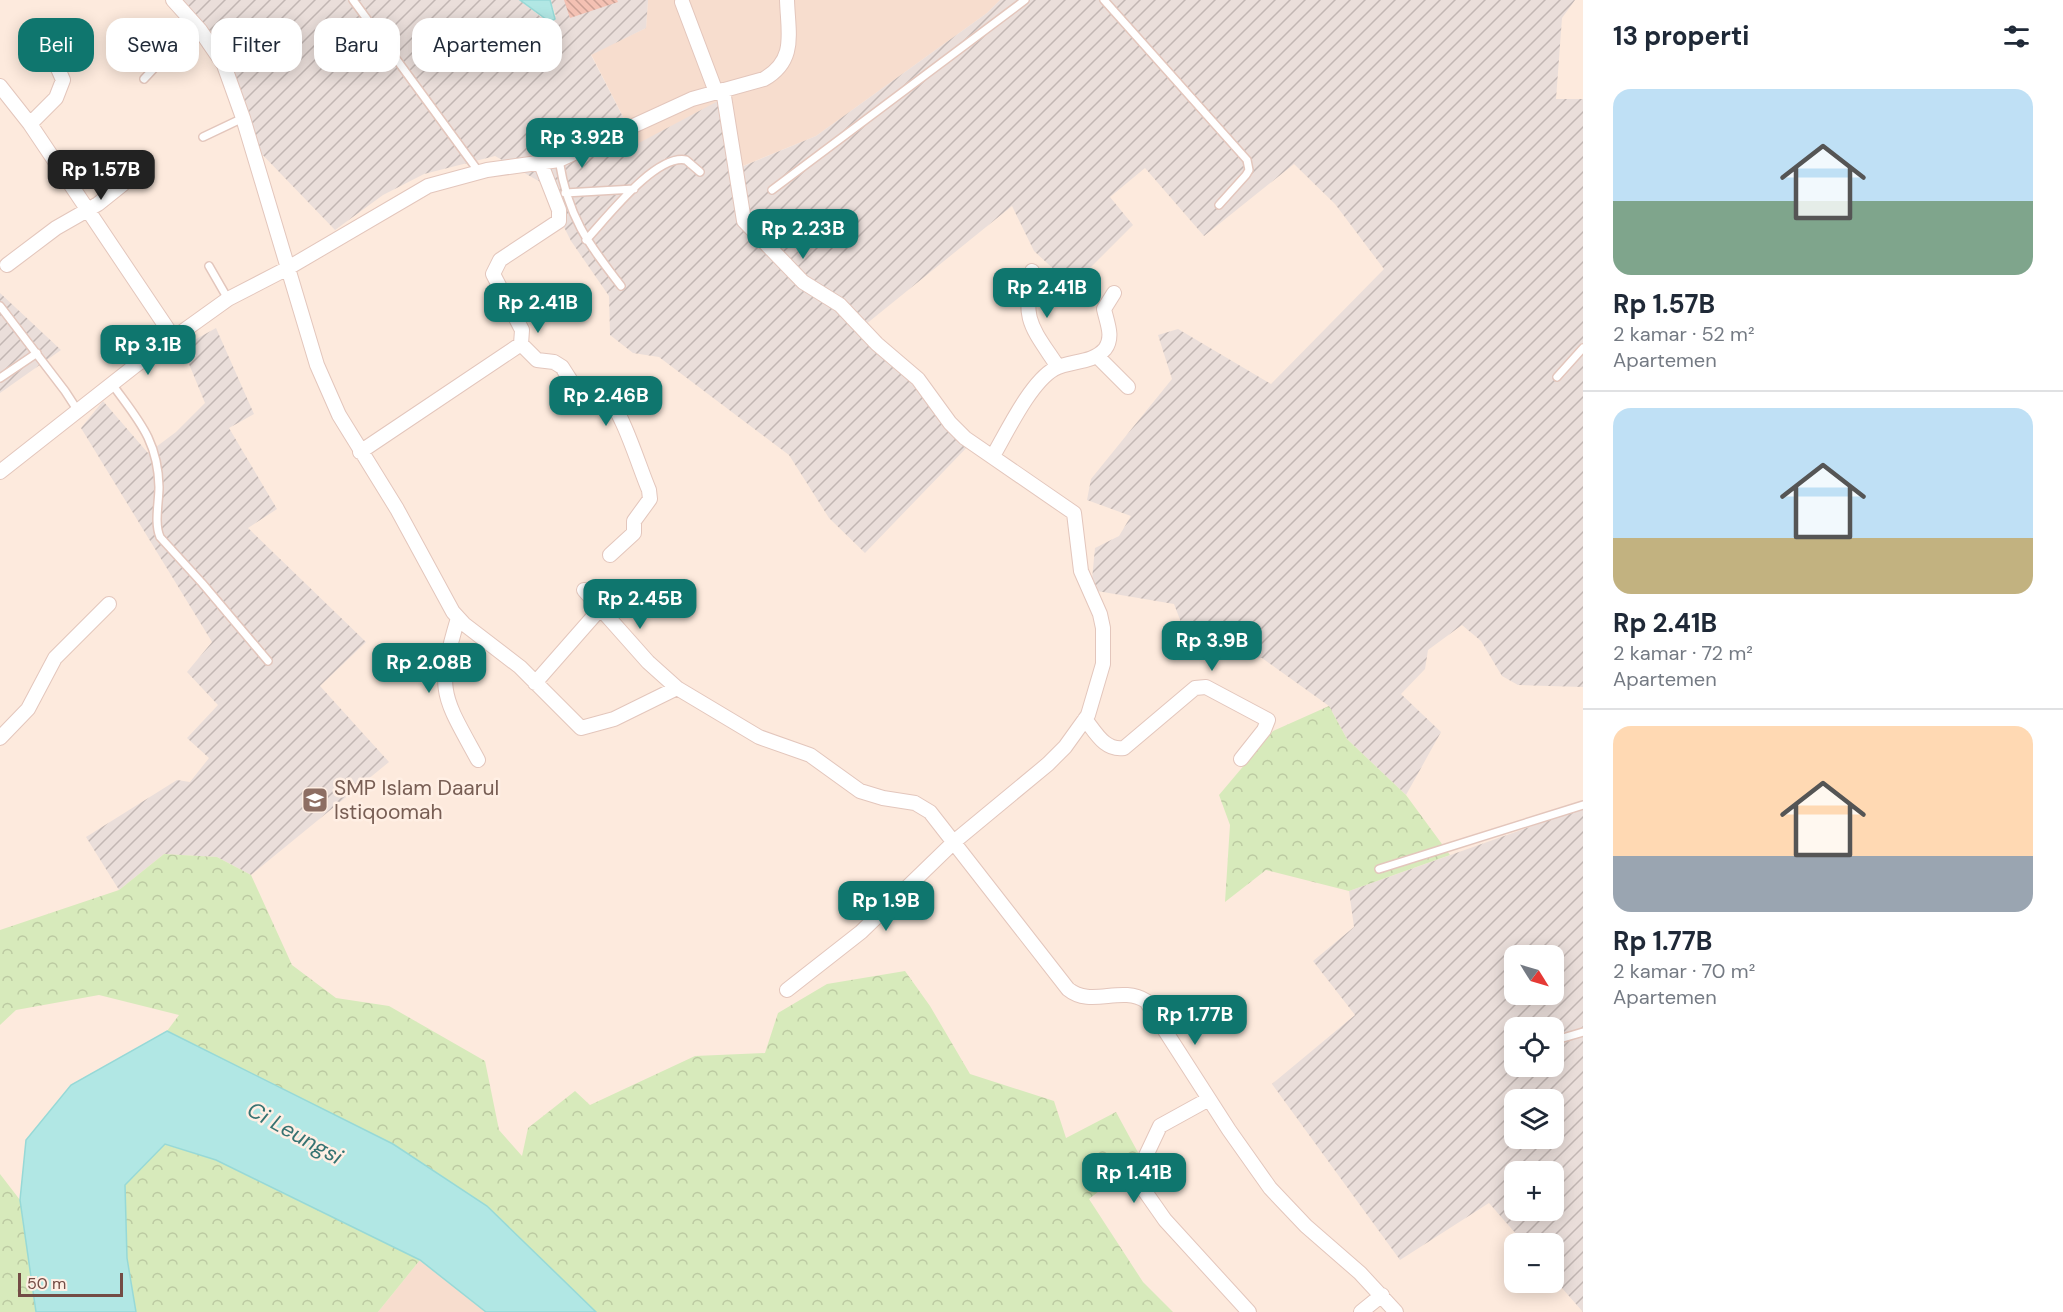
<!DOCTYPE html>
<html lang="id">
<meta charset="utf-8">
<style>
body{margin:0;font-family:"DM Sans",sans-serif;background:#f2f2f3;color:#1f2937;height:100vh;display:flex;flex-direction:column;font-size:22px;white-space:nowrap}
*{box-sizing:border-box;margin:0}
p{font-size:20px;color:#747a83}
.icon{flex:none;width:33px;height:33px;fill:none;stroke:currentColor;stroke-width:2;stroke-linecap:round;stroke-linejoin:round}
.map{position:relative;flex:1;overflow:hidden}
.details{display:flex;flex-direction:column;background:#fff;width:480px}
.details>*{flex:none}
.banner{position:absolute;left:18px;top:18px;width:570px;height:54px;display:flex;gap:12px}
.needle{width:39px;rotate:127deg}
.fabs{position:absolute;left:1504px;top:945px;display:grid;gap:12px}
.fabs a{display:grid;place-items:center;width:60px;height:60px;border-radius:12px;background:#fff;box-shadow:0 3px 15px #0003;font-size:30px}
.scale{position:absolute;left:18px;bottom:15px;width:105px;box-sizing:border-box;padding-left:6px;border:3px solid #734c45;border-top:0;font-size:16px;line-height:21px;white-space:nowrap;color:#734c45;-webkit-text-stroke:4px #ffefe4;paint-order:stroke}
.price{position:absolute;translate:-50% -51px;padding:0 14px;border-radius:12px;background:#0f766e;color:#fff;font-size:20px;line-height:39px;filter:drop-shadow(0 2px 3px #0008)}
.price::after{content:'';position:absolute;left:50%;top:36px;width:18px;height:14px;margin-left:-9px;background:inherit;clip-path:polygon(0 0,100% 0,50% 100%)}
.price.active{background:#222;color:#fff}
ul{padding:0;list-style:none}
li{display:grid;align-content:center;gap:12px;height:318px;padding:0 30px}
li+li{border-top:2px solid #e0e1e3}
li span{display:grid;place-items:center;height:186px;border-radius:18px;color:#555}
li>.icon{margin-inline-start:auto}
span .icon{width:108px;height:108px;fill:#fffc;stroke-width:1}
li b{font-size:26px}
h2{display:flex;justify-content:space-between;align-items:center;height:72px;padding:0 30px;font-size:26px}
.tag{padding:0 21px;border-radius:18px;background:#fff;box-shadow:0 3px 15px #0003;font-size:21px;line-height:54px}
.tag.active{background:#0f766e;color:#fff}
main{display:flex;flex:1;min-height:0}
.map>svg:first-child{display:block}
.residential{fill:#f7ddce}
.industrial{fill:url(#industrial-furrows);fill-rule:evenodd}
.forest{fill:url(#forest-crowns)}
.water{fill:#b1e7e4;stroke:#97d9d7;stroke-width:1.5}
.building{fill:url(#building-back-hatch)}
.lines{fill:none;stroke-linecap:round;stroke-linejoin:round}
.lane-casing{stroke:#e3c6bc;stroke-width:10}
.street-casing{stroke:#e3c6bc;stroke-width:16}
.lane{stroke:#fff;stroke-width:7}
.street{stroke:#fff;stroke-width:14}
.labels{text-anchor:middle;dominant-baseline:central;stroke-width:5;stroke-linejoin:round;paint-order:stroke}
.education-label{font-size:21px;fill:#785e54;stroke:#ffefe4;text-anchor:start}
.water-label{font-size:22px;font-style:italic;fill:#367372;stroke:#ffefe4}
</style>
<main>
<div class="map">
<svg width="1583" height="1312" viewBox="0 0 1583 1312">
<defs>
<pattern id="industrial-furrows" width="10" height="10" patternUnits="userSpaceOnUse" patternTransform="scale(1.5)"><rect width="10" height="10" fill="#eadeda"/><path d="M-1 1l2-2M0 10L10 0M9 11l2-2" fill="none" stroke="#c2b6b3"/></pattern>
<pattern id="forest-crowns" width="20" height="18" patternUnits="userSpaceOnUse" patternTransform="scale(1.5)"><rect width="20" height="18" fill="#d7eabb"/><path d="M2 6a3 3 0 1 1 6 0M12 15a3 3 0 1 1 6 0" fill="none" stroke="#bccaa2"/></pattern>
<pattern id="building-back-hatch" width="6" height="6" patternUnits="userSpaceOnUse" patternTransform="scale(1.5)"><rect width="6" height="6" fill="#f4c1b3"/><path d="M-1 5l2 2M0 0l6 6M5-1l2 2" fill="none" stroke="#ca9f93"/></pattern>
</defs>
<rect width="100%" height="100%" fill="#fdeadd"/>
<!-- residential -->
<path class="residential" d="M648,0H1000L987,13L816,136L728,172L729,135L637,144L591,54L646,28Z
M420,1260L486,1312H378Z"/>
<!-- industrial -->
<path class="industrial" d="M176,0H520L541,17L556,16L550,0H648L646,28L591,55L637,144L718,101L729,135V172L816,136L987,13L1000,0H1575L1562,18L1556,99H1583V687L1518,685L1502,676L1481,641L1462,625L1428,650L1425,669L1401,694L1441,732L1406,795L1347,739L1329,706L1262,658L1192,651L1174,604L1091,590L1095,548L1119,536L1131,516L1087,500L1091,479L1172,379L1158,335L1178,329L1271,384L1384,269L1335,204L1294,164L1204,236L1145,168L1110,197L1133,225L1072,286L1034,251L1012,206L860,329L972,442L865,553L829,518L789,455L659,357L633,353L610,335L609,296L571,241L542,183L495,156L424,174L383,195L335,230L256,148L233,66Z
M0,293L61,350L0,393Z
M216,328L254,414L229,428L277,509L248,528L366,642L320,686L389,762L251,875L217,857L164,854L119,890L86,837L177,780L190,782L209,758L187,738L218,705L187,672L212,642L81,428L103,401L148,453L176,432L205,403L182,347Z
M1583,808V1312L1554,1279V1244L1524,1243L1489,1203L1400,1260L1272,1084L1355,1015L1313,961L1354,927L1349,891ZM1515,956H1554V994H1515ZM1515,1028H1554V1066H1515ZM1515,1100H1554V1138H1515ZM1515,1172H1554V1210H1515Z"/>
<!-- forest -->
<path class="forest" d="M1329,706L1347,739L1406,795L1450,855L1349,891L1266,870L1225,902L1230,825L1219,795L1273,731Z
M164,854L217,857L251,875L292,965L336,998L389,1006L485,1061L499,1130L522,1156L528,1128L575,1091L590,1105L695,1056L765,1053L778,1013L827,984L905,971L930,1006L970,1074L1054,1101L1066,1138L1116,1112L1141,1158L1089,1199L1143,1282L1173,1312H596L487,1206L393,1144L167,1031L179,1015L99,995L16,1010L0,1025V930L119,890Z
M164,1144L216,1160L420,1260L378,1312H136L127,1258L125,1185Z
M0,1174L20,1200L36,1312H0Z"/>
<!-- water -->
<path class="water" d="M520,0H550L555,19L550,22Z
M167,1031L393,1144L487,1206L596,1312H486L420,1260L216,1160L165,1144L125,1185L127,1258L136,1312H36L20,1200L26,1140L71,1085Z"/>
<!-- building -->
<path class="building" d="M564,0H617L618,2L570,18Z"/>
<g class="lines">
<defs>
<path id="lane" d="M353,0L479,172
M1104,0L1247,160L1249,170L1246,175L1219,205
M144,79L171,50L200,30
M203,137L243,118
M559,160C568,217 587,242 621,286
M772,190L1025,0
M565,193L634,189
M586,240C606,219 655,154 686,160L700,172
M209,266L228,299
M0,306L65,391L78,411
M1557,377L1583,348
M0,378L37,353
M112,384C138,420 158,440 159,487C159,502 154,523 160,537L202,583L268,661
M1379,869L1583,805
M1556,1040L1583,1032"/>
<path id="street" d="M173,0L200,30L224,65L243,118L317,365L339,415L397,509L453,612L464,624L520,667L581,728L614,719L677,688L759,737L810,755L860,791L883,798L915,803L930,812L1068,989C1091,1008 1121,985 1146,1001L1229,1130L1270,1188L1306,1226L1360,1273L1396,1312
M682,2L716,92
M0,86L30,124L173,337
M723,90L744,221L803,282L840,305L877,344L918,379L950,423L965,438L1074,513L1081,571L1100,614L1103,628V664L1088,715L1065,747L1048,764L955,841L861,932L787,990
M30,124L56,98L63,80L56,64
M7,265L56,228L98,204L123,184
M1032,271C1022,321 1031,326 1058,367
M521,344L537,360L554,362L562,367L585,403L605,395C622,409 639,467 649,490L650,499L634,521V533L610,555
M1097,356L1128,387
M360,452L521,344L522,330L493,274L500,260L559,221V210L541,164
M993,456C1007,432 1030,383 1054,369C1070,360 1092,364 1105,349C1114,337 1107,323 1104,309L1114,293
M0,472L136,365L228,299L288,268L428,186L487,170L559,160L692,99L764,79C797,60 788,33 787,0
M584,590L648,662L677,688
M458,618C436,692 442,694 478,760
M535,683L600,609
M1085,719C1096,733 1105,751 1124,748L1195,688L1206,687L1268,720L1264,730L1241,759
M0,738L28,709L55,658L109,604
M1209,1099L1160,1126L1143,1162L1144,1190L1165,1220L1249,1312
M1361,1312L1382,1295"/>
</defs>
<!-- lane casing -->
<use href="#lane" class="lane-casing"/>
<!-- street casing -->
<use href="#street" class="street-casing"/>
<!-- lane -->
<use href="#lane" class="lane"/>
<!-- street -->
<use href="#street" class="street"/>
</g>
<!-- icons -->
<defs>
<symbol id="school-square" viewBox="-11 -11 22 22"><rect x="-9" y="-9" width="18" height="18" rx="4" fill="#8d6e63" stroke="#ffefe4"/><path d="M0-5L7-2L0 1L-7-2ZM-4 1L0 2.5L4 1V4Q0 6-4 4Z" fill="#fff"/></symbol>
</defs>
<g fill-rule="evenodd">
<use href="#school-square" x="300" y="785" width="30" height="30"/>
</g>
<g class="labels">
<!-- education labels -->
<g class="education-label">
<text x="334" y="788">SMP Islam Daarul<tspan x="334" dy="24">Istiqoomah</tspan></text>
</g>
<!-- water labels -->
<g class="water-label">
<text transform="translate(295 1133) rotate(29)">Ci Leungsi</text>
</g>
</g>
</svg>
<div class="fabs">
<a><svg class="needle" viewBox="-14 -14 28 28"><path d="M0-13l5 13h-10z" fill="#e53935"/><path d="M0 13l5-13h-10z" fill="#747a83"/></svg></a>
<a><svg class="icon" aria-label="locate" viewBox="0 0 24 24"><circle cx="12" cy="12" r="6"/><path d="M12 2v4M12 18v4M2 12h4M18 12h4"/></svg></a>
<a><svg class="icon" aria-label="layers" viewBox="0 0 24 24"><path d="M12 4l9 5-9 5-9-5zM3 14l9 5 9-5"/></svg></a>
<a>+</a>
<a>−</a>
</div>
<div class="scale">50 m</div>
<b class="price" style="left:582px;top:169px">Rp 3.92B</b>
<b class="price active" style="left:101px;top:201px">Rp 1.57B</b>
<b class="price" style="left:803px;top:260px">Rp 2.23B</b>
<b class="price" style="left:1047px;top:319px">Rp 2.41B</b>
<b class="price" style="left:538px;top:334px">Rp 2.41B</b>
<b class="price" style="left:148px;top:376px">Rp 3.1B</b>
<b class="price" style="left:606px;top:427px">Rp 2.46B</b>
<b class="price" style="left:640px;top:630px">Rp 2.45B</b>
<b class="price" style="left:1212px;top:672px">Rp 3.9B</b>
<b class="price" style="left:429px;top:694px">Rp 2.08B</b>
<b class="price" style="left:886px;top:932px">Rp 1.9B</b>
<b class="price" style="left:1195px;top:1046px">Rp 1.77B</b>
<b class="price" style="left:1134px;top:1204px">Rp 1.41B</b>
<div class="banner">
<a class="tag active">Beli</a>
<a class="tag">Sewa</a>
<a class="tag">Filter</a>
<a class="tag">Baru</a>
<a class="tag">Apartemen</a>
</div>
</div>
<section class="details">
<h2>13 properti<svg class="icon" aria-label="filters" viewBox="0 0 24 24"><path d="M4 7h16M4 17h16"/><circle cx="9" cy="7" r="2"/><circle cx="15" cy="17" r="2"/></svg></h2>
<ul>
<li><span style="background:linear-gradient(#bfe0f5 60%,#7fa58c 0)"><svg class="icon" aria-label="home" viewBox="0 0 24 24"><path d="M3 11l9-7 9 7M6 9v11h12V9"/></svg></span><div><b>Rp 1.57B</b><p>2 kamar · 52 m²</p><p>Apartemen</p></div></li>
<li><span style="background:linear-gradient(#bfe0f5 70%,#c2b280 0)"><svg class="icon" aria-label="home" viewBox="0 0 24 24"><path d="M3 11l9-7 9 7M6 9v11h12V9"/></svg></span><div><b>Rp 2.41B</b><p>2 kamar · 72 m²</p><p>Apartemen</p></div></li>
<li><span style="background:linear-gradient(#ffd9b3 70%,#9aa5b1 0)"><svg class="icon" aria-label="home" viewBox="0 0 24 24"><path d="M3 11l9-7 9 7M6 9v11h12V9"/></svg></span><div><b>Rp 1.77B</b><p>2 kamar · 70 m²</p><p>Apartemen</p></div></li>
</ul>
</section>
</main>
